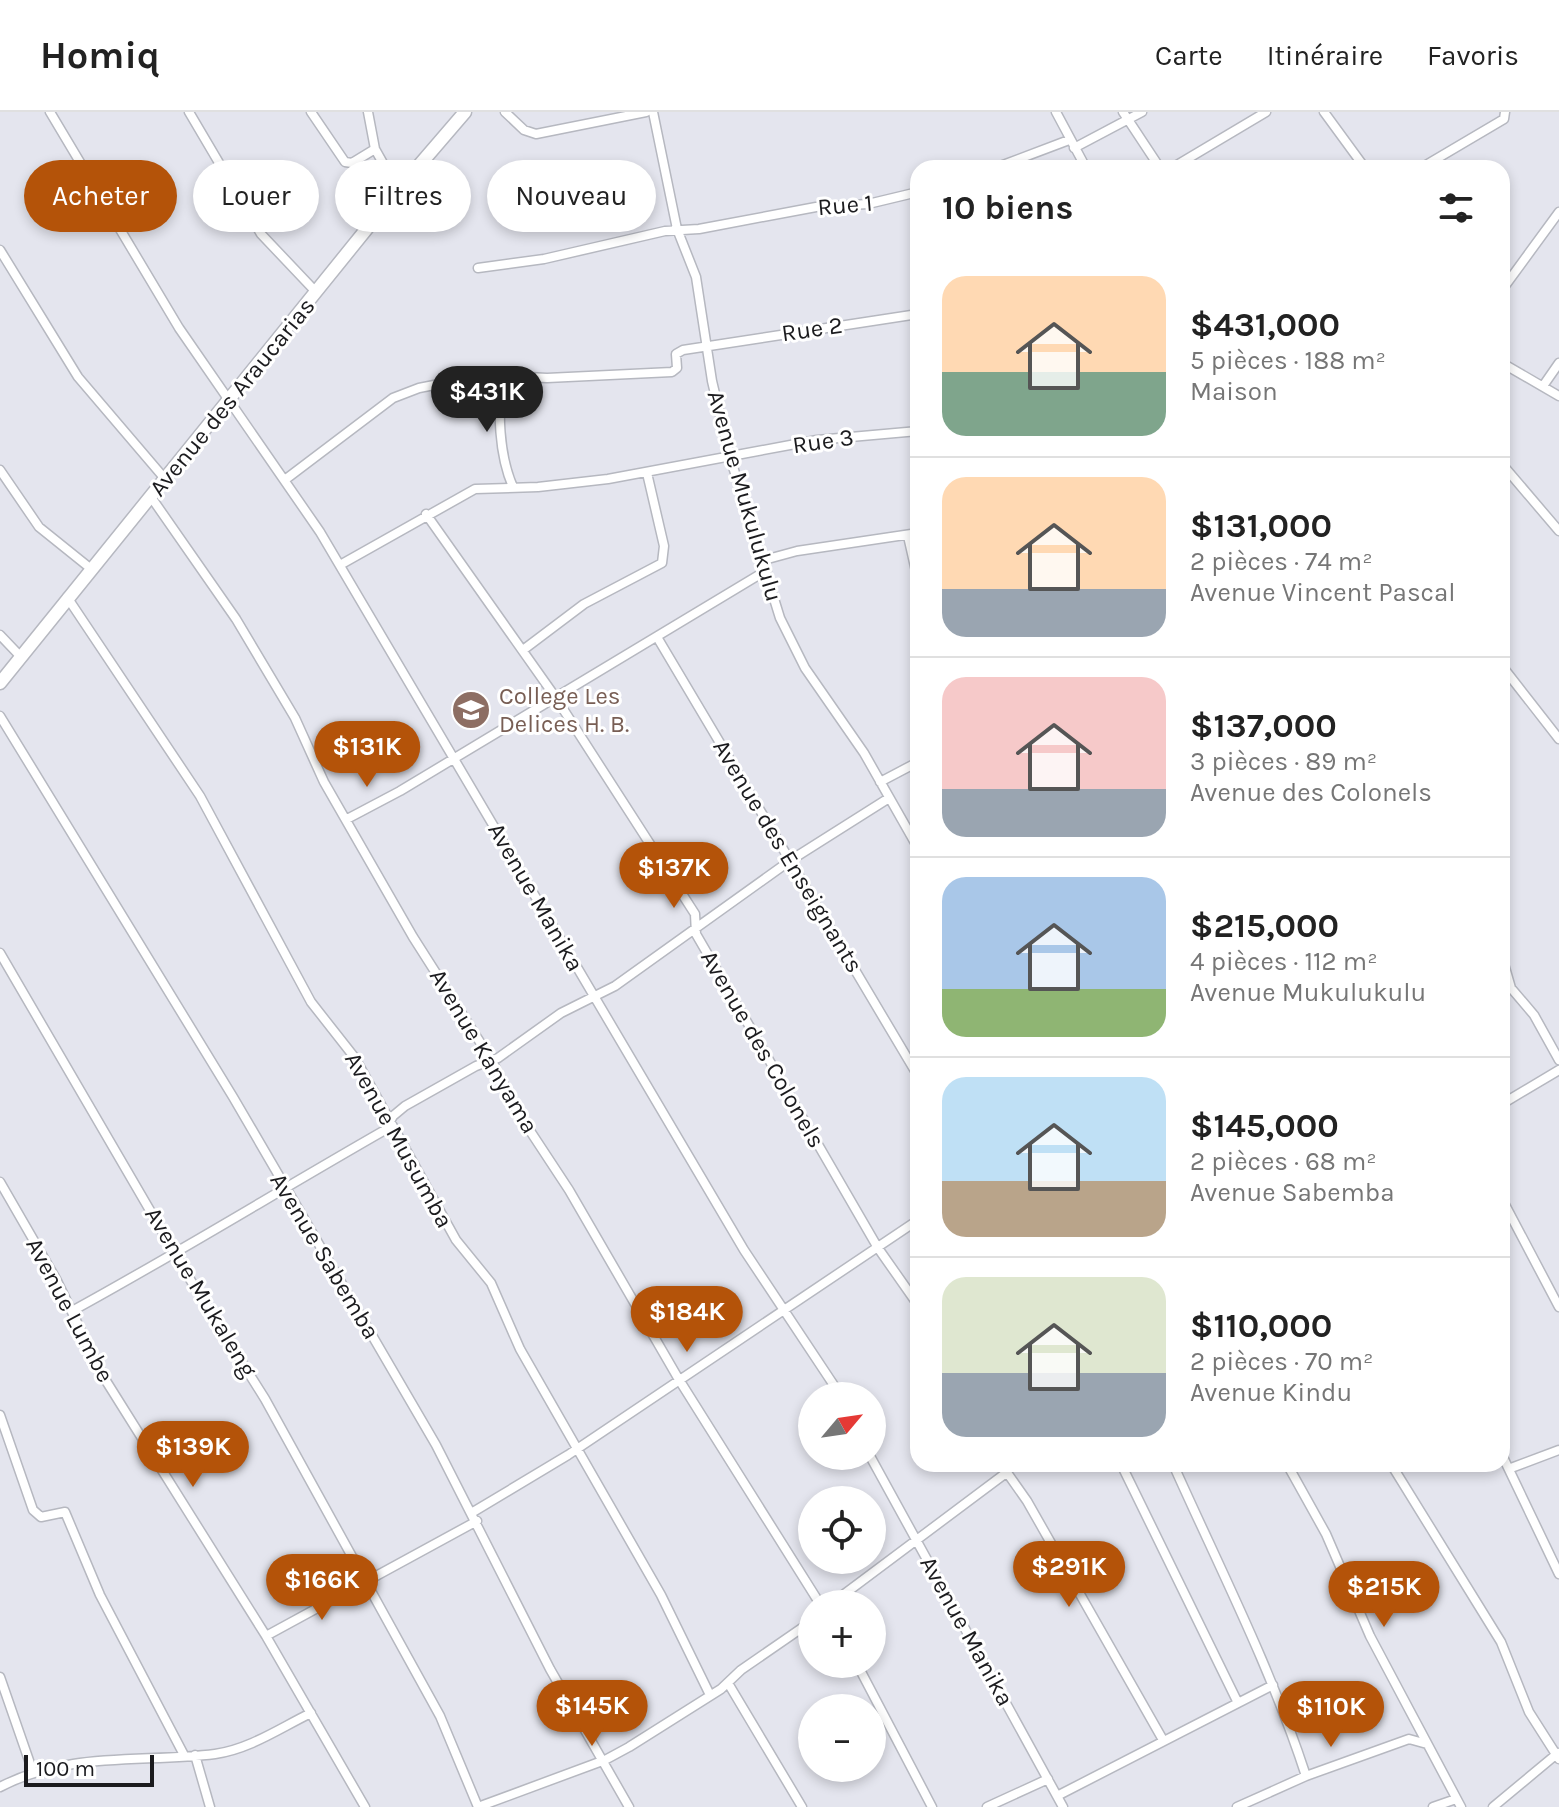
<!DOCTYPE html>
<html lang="fr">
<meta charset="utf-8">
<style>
body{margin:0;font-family:Karla,sans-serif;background:#f6f6f6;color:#222;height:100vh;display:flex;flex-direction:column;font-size:30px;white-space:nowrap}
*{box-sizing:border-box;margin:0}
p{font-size:26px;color:#767676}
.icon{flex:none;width:44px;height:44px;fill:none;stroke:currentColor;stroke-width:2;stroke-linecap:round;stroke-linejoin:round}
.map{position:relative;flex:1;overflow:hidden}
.sheet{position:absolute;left:910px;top:48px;width:600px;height:1312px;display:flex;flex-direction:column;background:#fff;border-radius:24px;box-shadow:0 4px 12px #0003}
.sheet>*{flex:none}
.banner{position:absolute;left:24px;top:48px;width:760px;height:72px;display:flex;gap:16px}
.needle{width:52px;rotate:61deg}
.controls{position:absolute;left:798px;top:1270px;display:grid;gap:16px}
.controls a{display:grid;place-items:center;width:88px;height:88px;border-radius:50%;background:#fff;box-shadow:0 4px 12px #0003;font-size:40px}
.scale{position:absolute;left:24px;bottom:20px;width:130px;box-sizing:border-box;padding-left:8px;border:4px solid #1b1b1e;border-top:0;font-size:22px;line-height:28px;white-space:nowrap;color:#1b1b1e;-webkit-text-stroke:6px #fff;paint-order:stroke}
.price{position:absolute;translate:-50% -68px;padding:0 18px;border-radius:28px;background:#b45309;color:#fff;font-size:26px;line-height:52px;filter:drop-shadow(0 2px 4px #0008)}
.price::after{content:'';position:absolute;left:50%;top:48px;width:24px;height:18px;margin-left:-12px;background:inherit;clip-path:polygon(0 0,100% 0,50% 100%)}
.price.selected{background:#222;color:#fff}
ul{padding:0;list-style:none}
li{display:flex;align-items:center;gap:24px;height:200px;padding:0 32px}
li+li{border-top:2px solid #e0e0e0}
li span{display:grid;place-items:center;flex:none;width:224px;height:160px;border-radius:24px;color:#555}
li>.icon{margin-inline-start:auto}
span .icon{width:96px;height:96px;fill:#fffc;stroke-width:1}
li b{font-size:34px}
h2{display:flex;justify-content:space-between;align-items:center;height:96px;padding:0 32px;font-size:34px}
.chip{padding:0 28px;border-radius:36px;background:#fff;box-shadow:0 4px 12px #0003;font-size:28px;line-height:72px}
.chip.selected{background:#b45309;color:#fff}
header{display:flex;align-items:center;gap:48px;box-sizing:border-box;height:112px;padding:0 40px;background:#fff;border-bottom:2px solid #e0e0e0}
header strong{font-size:38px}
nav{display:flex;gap:44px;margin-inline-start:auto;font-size:28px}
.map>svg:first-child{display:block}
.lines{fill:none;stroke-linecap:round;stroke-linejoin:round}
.street-casing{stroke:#b6b8c0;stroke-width:11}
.secondary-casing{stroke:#b6b8c0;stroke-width:15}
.street{stroke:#fff;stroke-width:8}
.secondary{stroke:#fff;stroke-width:12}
.labels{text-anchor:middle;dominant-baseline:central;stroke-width:6;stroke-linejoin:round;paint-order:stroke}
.street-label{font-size:24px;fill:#1b1b1e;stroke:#fff}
.education-label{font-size:24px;fill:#785e54;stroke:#fff;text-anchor:start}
</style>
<header>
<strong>Homiq</strong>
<nav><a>Carte</a><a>Itinéraire</a><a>Favoris</a></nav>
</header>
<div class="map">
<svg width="1559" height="1695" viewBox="0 0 1559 1695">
<rect width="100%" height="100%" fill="#e4e5ee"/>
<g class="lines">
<defs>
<path id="street" d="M50,0L179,216L320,420L744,1138L841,1284
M189,0L261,122L316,180
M311,0L345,50L352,51L375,37
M368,0L375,37L398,78
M505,0L524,18L536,22L646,0
M653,0L677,117L696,165L712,269L730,345L780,506L805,556L864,641L918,736
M1056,0L1086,56
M1123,0L1160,56
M1324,0L1365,56
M1074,36L1142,0
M995,56L1069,28
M1172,56L1266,0
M1421,56L1504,7L1505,0
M0,138L78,265L165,367
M478,156L544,147L665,119L699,117L816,95L868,92L918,80
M1502,178L1559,100
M1502,251L1559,284
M503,264C497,298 499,343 513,375
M1543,274L1559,251
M1502,352L1559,419
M0,358L39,415L90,456
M286,367L393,286L419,276L485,263L547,266L672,260L677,256L676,242L683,238L918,202
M151,385L236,507L295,606L324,670L413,825L492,949L517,999L569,1078L678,1266L820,1492
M426,402L556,586L695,802L696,822L878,1136L918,1193
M908,424L918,468
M764,448L797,439L918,421
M340,453L475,377L538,375L608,367L817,328L918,319
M67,485L200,684L311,890L355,946L456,1128L491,1171L520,1237L661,1483L710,1583
M0,523L21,545
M657,525L918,964
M523,538L584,492L662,451L664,434L647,361
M1502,554L1559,627
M0,604L233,985L436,1333L550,1557L629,1695
M880,670L918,650
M347,707L400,679L767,458
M0,841L194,1174L265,1287L440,1604L478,1695
M1502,845L1511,876L1534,903L1559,948
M1502,992L1559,958
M0,1070L56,1167L103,1264L266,1524L365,1695
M1502,1087L1559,1195
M72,1199C178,1141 280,1078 385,1018L393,1004L405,994L476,954L498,946L561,901L615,874L791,748L889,686
M0,1303L33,1398L41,1405L65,1400L100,1483L184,1643
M1502,1343L1559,1462
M870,1344L1063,1695
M1001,1352L1027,1389L1163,1628
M1121,1352L1238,1591
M1173,1352C1219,1455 1271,1556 1306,1664
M1287,1352L1326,1422L1370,1524L1461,1695
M1391,1352L1501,1530L1529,1600L1559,1647
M1511,1356L1559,1338
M473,1400L568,1343L918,1108
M831,1492L1006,1361
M266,1524L477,1409
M857,1552L932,1695
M0,1565L33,1660
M728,1571L802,1695
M195,1643L210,1695
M0,1675C69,1639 142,1651 215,1642C250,1637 280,1616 311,1601
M1057,1684L1273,1573
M478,1695L605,1648L629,1635L721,1577L741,1558L812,1509
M987,1695L1048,1667
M1237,1695L1306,1664L1409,1627L1427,1632
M1433,1695L1456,1687
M1493,1695L1558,1641"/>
<path id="secondary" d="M0,571L398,78L465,0"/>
</defs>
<!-- street casing -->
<use href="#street" class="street-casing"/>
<!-- secondary casing -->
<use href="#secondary" class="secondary-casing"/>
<!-- street -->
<use href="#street" class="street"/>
<!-- secondary -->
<use href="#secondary" class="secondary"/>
</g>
<!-- icons -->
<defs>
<symbol id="school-disc" viewBox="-11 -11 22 22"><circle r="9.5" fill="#8d6e63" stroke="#fff"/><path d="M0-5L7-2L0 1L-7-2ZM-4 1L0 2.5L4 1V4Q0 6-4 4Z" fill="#fff"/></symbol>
</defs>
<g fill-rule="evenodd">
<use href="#school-disc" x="449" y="576" width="44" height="44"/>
</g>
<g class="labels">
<!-- street labels -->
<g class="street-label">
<text transform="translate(845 93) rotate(-5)">Rue 1</text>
<text transform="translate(812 217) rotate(-8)">Rue 2</text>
<text transform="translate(232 285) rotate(-51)">Avenue des Araucarias</text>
<text transform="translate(823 329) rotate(-8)">Rue 3</text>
<text transform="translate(745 384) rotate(74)">Avenue Mukulukulu</text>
<text transform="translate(788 744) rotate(59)">Avenue des Enseignants</text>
<text transform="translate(536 785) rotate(60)">Avenue Manika</text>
<text transform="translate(763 937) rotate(60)">Avenue des Colonels</text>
<text transform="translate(484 939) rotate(59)">Avenue Kanyama</text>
<text transform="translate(399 1028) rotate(61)">Avenue Musumba</text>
<text transform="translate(325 1144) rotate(59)">Avenue Sabemba</text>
<text transform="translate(201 1180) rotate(59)">Avenue Mukaleng</text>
<text transform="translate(70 1198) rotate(62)">Avenue Lumbe</text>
<text transform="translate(967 1519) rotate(61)">Avenue Manika</text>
</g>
<!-- education labels -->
<g class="education-label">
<text x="499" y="584">College Les<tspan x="499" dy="28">Delices H. B.</tspan></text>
</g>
</g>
</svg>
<div class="controls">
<a><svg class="needle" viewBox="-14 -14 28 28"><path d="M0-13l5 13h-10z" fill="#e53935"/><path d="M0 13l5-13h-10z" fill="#767676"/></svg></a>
<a><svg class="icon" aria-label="locate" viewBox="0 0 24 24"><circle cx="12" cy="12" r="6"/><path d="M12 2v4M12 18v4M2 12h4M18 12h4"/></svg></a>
<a>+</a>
<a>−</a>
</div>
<div class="scale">100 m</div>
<b class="price selected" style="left:487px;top:322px">$431K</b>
<b class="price" style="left:367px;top:677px">$131K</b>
<b class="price" style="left:674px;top:798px">$137K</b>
<b class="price" style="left:687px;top:1242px">$184K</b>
<b class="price" style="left:193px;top:1377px">$139K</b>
<b class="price" style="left:1069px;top:1497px">$291K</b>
<b class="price" style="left:322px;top:1510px">$166K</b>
<b class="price" style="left:1384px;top:1517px">$215K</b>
<b class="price" style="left:592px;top:1636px">$145K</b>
<b class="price" style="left:1331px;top:1637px">$110K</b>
<div class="banner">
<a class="chip selected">Acheter</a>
<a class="chip">Louer</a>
<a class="chip">Filtres</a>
<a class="chip">Nouveau</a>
</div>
<section class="sheet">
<h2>10 biens<svg class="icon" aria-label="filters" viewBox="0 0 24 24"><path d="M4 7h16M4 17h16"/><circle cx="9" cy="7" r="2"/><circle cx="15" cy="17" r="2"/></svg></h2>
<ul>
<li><span style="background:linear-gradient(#ffd9b3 60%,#7fa58c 0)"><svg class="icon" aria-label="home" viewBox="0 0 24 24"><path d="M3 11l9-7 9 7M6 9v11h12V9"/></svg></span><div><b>$431,000</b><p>5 pièces · 188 m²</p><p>Maison</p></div></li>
<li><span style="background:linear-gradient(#ffd9b3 70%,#9aa5b1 0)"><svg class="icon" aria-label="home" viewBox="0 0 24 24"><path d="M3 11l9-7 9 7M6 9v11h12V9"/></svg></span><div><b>$131,000</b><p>2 pièces · 74 m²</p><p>Avenue Vincent Pascal</p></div></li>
<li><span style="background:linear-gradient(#f6c9c9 70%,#9aa5b1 0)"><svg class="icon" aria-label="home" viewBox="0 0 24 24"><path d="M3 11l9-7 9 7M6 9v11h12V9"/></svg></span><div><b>$137,000</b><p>3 pièces · 89 m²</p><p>Avenue des Colonels</p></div></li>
<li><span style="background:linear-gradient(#a9c7e8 70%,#8fb573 0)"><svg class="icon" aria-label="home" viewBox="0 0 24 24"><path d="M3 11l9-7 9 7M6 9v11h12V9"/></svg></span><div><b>$215,000</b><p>4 pièces · 112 m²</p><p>Avenue Mukulukulu</p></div></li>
<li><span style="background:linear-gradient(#bfe0f5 65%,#b9a48a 0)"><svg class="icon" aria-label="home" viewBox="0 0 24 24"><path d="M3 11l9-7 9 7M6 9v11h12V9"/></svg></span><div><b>$145,000</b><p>2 pièces · 68 m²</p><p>Avenue Sabemba</p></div></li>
<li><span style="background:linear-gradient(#dfe7d0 60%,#9aa5b1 0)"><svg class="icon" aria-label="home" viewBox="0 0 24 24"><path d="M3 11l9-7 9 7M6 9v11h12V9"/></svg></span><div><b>$110,000</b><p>2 pièces · 70 m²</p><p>Avenue Kindu</p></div></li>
</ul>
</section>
</div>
